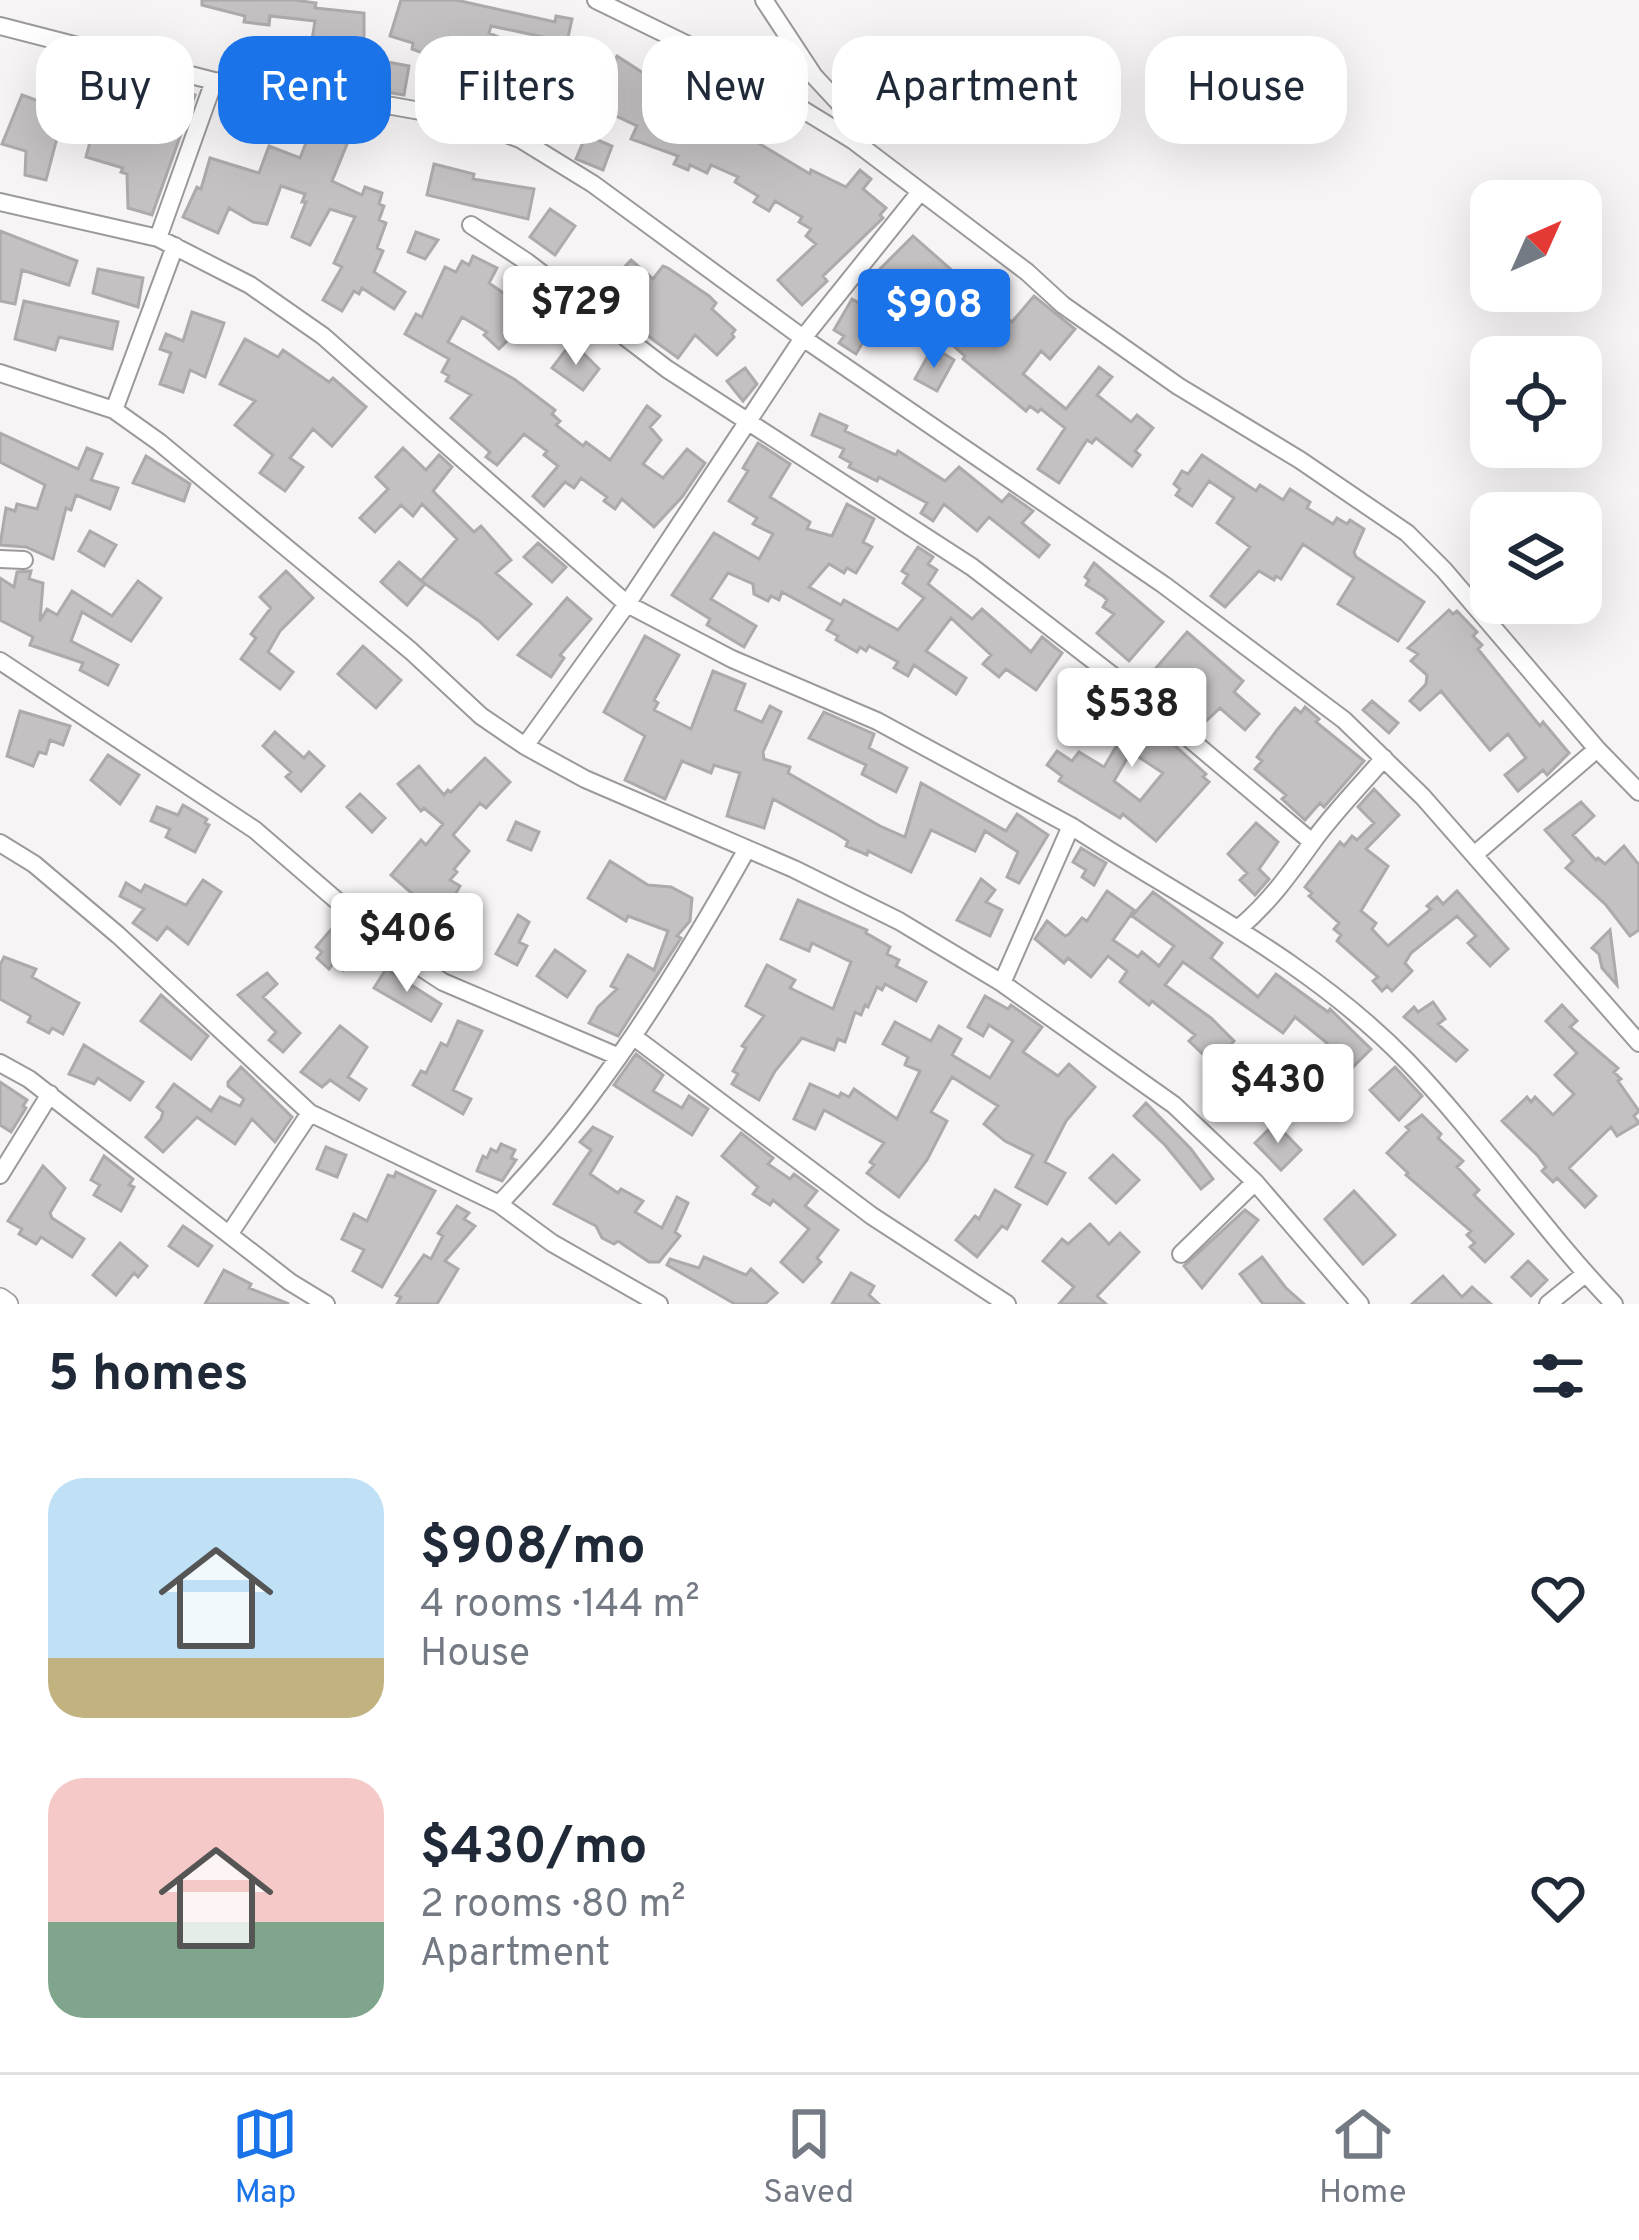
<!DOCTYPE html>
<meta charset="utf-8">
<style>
body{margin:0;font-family:Overpass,sans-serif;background:#f6f6f7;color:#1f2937;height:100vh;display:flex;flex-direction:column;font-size:45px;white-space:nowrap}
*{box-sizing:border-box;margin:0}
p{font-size:39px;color:#747a83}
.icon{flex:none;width:66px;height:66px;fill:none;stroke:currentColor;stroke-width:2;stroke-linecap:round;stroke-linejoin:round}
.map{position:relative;height:1304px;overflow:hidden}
.details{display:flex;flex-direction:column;background:#fff;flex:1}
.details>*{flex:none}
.top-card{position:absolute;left:36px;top:36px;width:1569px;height:108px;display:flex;gap:24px}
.needle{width:78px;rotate:45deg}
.tools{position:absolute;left:1470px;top:180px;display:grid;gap:24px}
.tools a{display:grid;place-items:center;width:132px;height:132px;border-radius:24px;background:#fff;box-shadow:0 12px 48px #0002;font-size:60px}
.price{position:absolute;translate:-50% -102px;padding:0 27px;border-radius:12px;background:#fff;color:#222;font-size:39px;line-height:78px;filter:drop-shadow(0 3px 6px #0008)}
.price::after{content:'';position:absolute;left:50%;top:72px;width:36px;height:27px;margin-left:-18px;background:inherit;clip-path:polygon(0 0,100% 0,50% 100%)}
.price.current{background:#1a73e8;color:#fff}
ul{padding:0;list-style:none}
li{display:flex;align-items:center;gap:36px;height:300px;padding:0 48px}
li span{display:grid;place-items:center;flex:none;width:336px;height:240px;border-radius:36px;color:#555}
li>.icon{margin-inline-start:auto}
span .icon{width:144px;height:144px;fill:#fffc;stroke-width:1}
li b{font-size:51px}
h2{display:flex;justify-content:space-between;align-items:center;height:144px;padding:0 48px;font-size:51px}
.chip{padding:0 42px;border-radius:36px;background:#fff;box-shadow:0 12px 48px #0002;font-size:42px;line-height:108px}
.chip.current{background:#1a73e8;color:#fff}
.menu{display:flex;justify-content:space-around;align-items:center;height:168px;border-top:3px solid #e0e1e3;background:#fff;font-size:33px;color:#747a83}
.menu a{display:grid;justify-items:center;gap:6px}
.menu .current{color:#1a73e8}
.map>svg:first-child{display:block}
.building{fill:#c4c1c2;stroke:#adaaab;stroke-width:3;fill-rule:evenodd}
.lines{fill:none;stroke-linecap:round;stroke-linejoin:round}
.minor-casing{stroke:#9c999b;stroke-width:20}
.tertiary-casing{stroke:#9c999b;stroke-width:24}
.minor{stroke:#fff;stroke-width:16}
.tertiary{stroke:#fff;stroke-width:21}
</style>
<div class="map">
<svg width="1639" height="1304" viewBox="0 0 1639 1304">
<rect width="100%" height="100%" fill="#f7f4f5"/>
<!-- building -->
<path class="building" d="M202,0H294L316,3L315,8L364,13V44L312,40L315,21L270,16L269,25L244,22L245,16L202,5Z
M401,0H456L555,22L556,16L572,19L567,42L491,26L489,33L565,66L559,83L522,67L519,75L514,74L508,92L473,83L479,66L439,59L412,49L413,43L390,36Z
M617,56L671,91L674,84L707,99L721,75L729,79L772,105L748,137L810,174L811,170L846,187L860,170L871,179L863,189L886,208L880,215L883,218L823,276L827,281L802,305L778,280L816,244L806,236L811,229L799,222L802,217L775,201L769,211L754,202L758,196L735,182L738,177L711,165L707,173L690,165L688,170L674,164L678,156L631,139L637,126L593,105L605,81L590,77L595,58L613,63Z
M382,61L409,66L404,95L374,90Z
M68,64L88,69L86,78L127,94L123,107L154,114L165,84L195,95L152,215L128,208L127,174L121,172L123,168L86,157L95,123L63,115L46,180L25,175L26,151L2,144L22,95L44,103L53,69L66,72Z
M311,130L347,144L332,181L362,195L365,187L382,193L379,204L384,206L379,220L386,223L377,248L383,251L374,272L405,292L394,309L362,288L359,294L354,291L342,311L323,300L342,267L334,263L355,217L330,209L310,245L292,237L306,202H302L305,194L281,186L267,224L253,222L229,208L218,233L183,217L197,187L201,189L210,158L259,173L269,146L300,158Z
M586,135L612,146L603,170L576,159Z
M434,164L474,174L473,179L534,189L528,219L427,195Z
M550,209L575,226L555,255L530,237Z
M0,231L77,261L69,285L22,270L15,304L0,301Z
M416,232L438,240L425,259L408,252Z
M913,236L964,281L961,284L1012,322L1034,296L1075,329L1050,359L1041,351L1023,374L1066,409L1099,367L1112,377L1097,395L1131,422L1137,415L1153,428L1135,451L1140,455L1132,466L1096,438L1092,443L1087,440L1059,483L1038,469L1065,428L1041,409L1038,412L1030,406L1026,411L963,359L965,356L949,342L953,333L935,320L931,324L875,274Z
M473,256L497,268L489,283L532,313L514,338L512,336L499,349L484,335L487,332L462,317L448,342L514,379L555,410L552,414L560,421L556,425L583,446L586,442L610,460L647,406L660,416L650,427L661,440L643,464L663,478L687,449L705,463L682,497L654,527L622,499L615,509L604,501L607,497L581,478L574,488L565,482L544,506L533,496L558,466L544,455L547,451L524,434L497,465L486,457L490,452L451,418L471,395L446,381L449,376L442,372L449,359L405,334L416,314L422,317L445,267L456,272L462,261L469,265Z
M631,260L653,279L663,266L668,268L709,296L716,303L712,309L735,330L732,334L734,337L717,355L695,335L678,358L656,342L626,318L640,301L614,278Z
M98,269L143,278L138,307L93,293Z
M852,299L879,315L856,354L839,343L844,336L834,330Z
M24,301L118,322L112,349L59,337L55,350L15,339Z
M192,312L224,323L205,377L190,370L183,392L160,384L171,353L160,349L166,334L183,341Z
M245,339L278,357L283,350L329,382L333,378L366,407L332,446L313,429L290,458L303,467L285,491L260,473L273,455L235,425L255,401L220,384Z
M568,347L576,353L579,349L599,369L583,390L552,368Z
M930,352L940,358L943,353L954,360L937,391L915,379Z
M745,368L757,384L743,401L727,381Z
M820,414L847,426L845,431L896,455L898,451L945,481L959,467L1002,502L1009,494L1033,511L1022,523L1049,545L1039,557L989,517L977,531L944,504L933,521L921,513L927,503L879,477L877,481L849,467L851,463L840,457L844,449L812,435Z
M0,433L78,469L87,448L102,454L91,480L118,488L110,509L76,495L71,510L66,508L53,559L26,547L0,545L6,508L15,511L17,504L37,509L45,485L0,462Z
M758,443L790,464L770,497L810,522L807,529L832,536L847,504L874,519L863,542L872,547L856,573L847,568L844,573L829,564L809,587L841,605L844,600L898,630L924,598L903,583L908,575L902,571L918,547L933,557L928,564L937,570L928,584L972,619L982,609L1031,652L1042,637L1062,653L1036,690L1006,669L999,677L983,664L991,655L951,618L926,651L966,678L956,694L914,665L908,676L894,668L898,662L869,646L866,651L860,647L857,652L836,640L838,636L827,630L833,620L782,592L779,600L771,596L768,601L754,594L753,584L728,573L711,599L756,626L744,647L707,625L710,619L672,595L714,533L759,559L773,534L753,524L757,518L729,501L748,471L743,468Z
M403,448L426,470L439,455L452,467L433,491L474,532L481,526L511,560L496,573L531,604L498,639L479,621L421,581L457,539L422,504L413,516L401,505L375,532L360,518L388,489L376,477Z
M1202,455L1256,491L1260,485L1283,500L1290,489L1310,502L1307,508L1333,524L1337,518L1347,524L1350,520L1364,529L1354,552L1356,557L1424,602L1398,641L1338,604L1354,578L1303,544L1281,579L1276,576L1274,580L1259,571L1225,607L1211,596L1250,547L1217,523L1234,498L1209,481L1192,506L1176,495L1180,489L1174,484L1182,471L1188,474Z
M146,456L190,484L184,501L133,483Z
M90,531L116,545L104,566L79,551Z
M538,543L566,567L552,582L524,557Z
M399,562L425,584L407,605L381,582Z
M1094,563L1163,622L1129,661L1097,633L1114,614L1103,607L1107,600L1103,596L1086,585L1089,580L1085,577Z
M31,571L29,579L43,583L40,621L47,609L57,615L72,591L112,616L138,581L161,598L131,641L82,612L71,641L118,665L108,685L80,670L83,663L30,645L33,637L0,620V578L14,587L17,572Z
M286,571L313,598L280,631L268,652L293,672L280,689L241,659L256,638L251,634L271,608L260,597Z
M567,598L591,619L560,655L564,658L551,677L518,655Z
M1449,610L1453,614L1457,611L1477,632L1473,636L1482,645L1478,649L1540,726L1543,722L1569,753L1547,775L1543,770L1518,791L1505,775L1526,758L1508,734L1490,750L1441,691L1420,710L1410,701L1426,684L1427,675L1411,661L1418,654L1408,648Z
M1187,632L1243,681L1234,692L1259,714L1245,730L1220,708L1204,723L1174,694L1172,696L1149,676Z
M645,636L679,655L654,700L658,703L654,710L691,729L713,671L745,684L735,710L762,722L770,706L781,712L763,752L764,759L790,767L788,773L880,826L905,837L921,783L1006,831L1017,814L1048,835L1019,883L1007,877L1018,852L985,831L975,851L931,830L911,872L868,851L867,855L846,846L848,841L837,834L773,799L764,828L727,816L740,773L714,765L711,773L682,761L665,799L625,780L645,736L604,712Z
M363,646L401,680L376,708L338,674Z
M1091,675L1101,683L1096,690L1112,699L1109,705L1116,708L1112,715L1144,730L1149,722L1206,774L1203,777L1209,782L1156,841L1123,814L1120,818L1059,781L1062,776L1047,765L1057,751L1072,761L1079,752L1104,767L1120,740L1073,713ZM1131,752L1163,773L1140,801L1114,781Z
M1372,701L1398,723L1389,733L1363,710Z
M1305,707L1319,719L1316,722L1364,761L1324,807L1320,803L1305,820L1282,799L1286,795L1255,769L1262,761L1257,757L1277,730L1295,708L1301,713Z
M20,711L70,726L63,745L50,740L46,754L39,752L33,766L7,756Z
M824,712L874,734L869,748L907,768L896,792L862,774L866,765L809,738Z
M275,732L304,758L309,752L324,766L301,791L286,777L291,772L263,746Z
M108,755L139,775L120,804L91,780Z
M485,758L510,782L486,808L480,803L453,835L469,851L454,869L457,872L450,880L460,886L441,919L391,875L421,840L426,845L443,824L424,808L421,811L398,784L419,766L444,795L448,790L451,792Z
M1374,789L1399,815L1366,849L1388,866L1361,911L1376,923L1372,929L1388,946L1431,909L1427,906L1437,897L1443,904L1457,891L1508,949L1490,966L1468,943L1476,936L1457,916L1411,953L1405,963L1412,971L1392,991L1387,986L1382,991L1373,981L1378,977L1337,941L1341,935L1334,929L1339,923L1309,896L1312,893L1305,887L1340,842L1344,846L1352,836L1357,840L1374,823L1358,807Z
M360,794L385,818L372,832L347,807Z
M1581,802L1594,816L1573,835L1596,860L1598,858L1605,864L1624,846L1639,865V930L1630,936L1606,905L1566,868L1573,861L1545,830Z
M183,805L207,819L205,823L209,825L195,852L166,837L170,829L151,821L157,807L178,815Z
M516,822L539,832L531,850L508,840Z
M1256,823L1278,842L1259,869L1269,879L1255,895L1240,880L1247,873L1228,854Z
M1081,848L1106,863L1094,885L1082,877L1086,870L1073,862Z
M610,861L648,885L671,887L692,898L690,921L677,936L681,938L618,1036L589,1023L598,1007L617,989L611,986L628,955L654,970L668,931L628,916L626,921L588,898Z
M981,879L995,890L986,902L1002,910L990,936L957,920Z
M203,880L221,892L188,944L167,927L157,940L133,923L144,909L120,896L126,883L141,892L145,885L186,905Z
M1107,891L1134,910L1113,940L1138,957L1142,952L1159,966L1174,946L1132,916L1153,892L1222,943L1211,958L1258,997L1276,974L1328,1012L1330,1009L1371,1049L1352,1068L1339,1056L1315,1083L1302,1072L1327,1043L1295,1017L1283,1033L1183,962L1165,985L1211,1018L1234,1041L1212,1063L1189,1041L1195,1035L1152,1001L1149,1005L1120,982L1127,971L1108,956L1091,977L1068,958L1064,963L1035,939L1047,921L1065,936L1069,934L1082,918L1087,921Z
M798,900L867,930L866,933L890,947L887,954L899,960L896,966L926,982L916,1001L885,984L882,990L877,987L868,1007L865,1005L861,1015L855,1012L845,1042L838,1039L834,1050L802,1038L775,1071L759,1100L732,1084L738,1074L733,1071L746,1048L742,1046L764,1016L746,1006L767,965L795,980L790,988L833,1009L851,962L812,943L809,951L781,939Z
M518,915L529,922L519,942L527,946L517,965L496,954Z
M334,926L361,949L343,970L334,962L329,969L317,958L322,952L316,947Z
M1610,930L1617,985L1602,968L1599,954L1592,948Z
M555,950L585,971L567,997L537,976Z
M4,957L36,969L32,977L79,1003L63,1034L52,1028L49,1033L28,1022L31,1016L0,999V965Z
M386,969L441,1004L431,1021L374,988Z
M267,973L277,984L263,997L300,1033L283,1052L269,1040L276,1032L238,995Z
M161,995L208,1036L191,1059L141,1021Z
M985,996L1008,1009L1011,1005L1042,1027L1023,1052L1058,1076L1069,1064L1095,1087L1066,1121L1045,1162L1065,1173L1047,1204L1016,1187L1033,1155L1005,1141L984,1124L998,1106L952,1077L931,1112L947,1121L927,1160L899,1197L867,1173L874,1165L870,1162L884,1143L824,1110L815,1129L794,1119L810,1084L839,1097L841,1093L849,1097L854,1089L897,1119L920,1071L905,1065L908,1057L883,1044L895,1022L931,1041L939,1026L961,1039L952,1055L990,1078L1013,1041L989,1025L983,1036L968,1027Z
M1433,1002L1445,1019L1438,1024L1467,1050L1456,1061L1404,1017L1414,1007L1418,1012Z
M1562,1005L1577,1021L1570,1027L1618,1068L1614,1072L1621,1079L1618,1081L1639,1111L1634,1116L1639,1123L1617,1136L1611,1127L1569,1168L1596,1196L1585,1207L1557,1178L1553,1182L1542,1171L1546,1167L1538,1156L1502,1121L1527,1097L1531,1102L1535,1097L1553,1115L1574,1094L1555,1075L1577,1053L1546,1021Z
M458,1021L482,1031L453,1090L471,1099L463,1114L413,1085L421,1071L426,1073L441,1043L447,1046Z
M340,1026L367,1047L348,1077L366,1089L359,1100L330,1080L322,1087L301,1072Z
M84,1045L143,1082L130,1100L98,1078L94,1084L69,1074Z
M636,1054L663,1075L653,1091L682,1108L689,1096L708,1109L692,1135L614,1085Z
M241,1067L292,1117L275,1142L252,1119L235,1144L197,1117L163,1152L146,1137L161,1119L163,1112L157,1107L174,1084L211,1111L220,1097L240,1106L244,1099L228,1086V1082Z
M1395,1067L1422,1096L1399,1120L1370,1090Z
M0,1082L27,1100L23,1106L26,1108L11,1132L0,1125Z
M1146,1103L1191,1149L1213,1179L1201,1189L1165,1145L1134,1116Z
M1422,1115L1441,1134L1438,1138L1463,1161L1457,1167L1479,1190L1474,1195L1513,1234L1485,1262L1470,1247L1475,1243L1467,1235L1471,1231L1406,1175L1408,1173L1387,1153L1409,1130L1406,1127Z
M1275,1123L1301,1150L1281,1170L1255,1143Z
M593,1127L612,1137L590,1174L618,1193L621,1189L643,1201L635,1212L662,1228L677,1197L688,1203L675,1232L680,1236L659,1262H649L618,1241L614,1244L602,1238L596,1226L554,1204L591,1150L580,1142Z
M741,1133L773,1158L768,1164L790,1179L794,1174L817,1191L805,1206L838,1230L817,1258L821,1262L803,1282L781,1262L809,1229L773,1200L770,1205L753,1194L758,1187L722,1156Z
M501,1144L515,1150L511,1158L516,1160L502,1181L477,1171L483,1156L487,1158L491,1149L497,1152Z
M326,1147L346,1155L337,1177L317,1169Z
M1113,1155L1139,1180L1116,1203L1090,1178Z
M104,1156L133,1179L129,1185L134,1187L121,1211L94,1195L100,1185L91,1180Z
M43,1166L65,1188L50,1213L52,1218L84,1239L72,1257L41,1237L36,1244L19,1234L22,1229L8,1221Z
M396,1172L435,1191L382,1287L353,1271L364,1250L342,1239L354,1214L367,1221L388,1175L394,1177Z
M995,1190L1020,1205L1007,1229L1002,1226L977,1257L956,1240L975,1216L979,1219Z
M1354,1191L1395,1235L1363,1264L1325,1219Z
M457,1206L469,1213L464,1219L475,1226L445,1261L458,1269L437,1304H397L401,1297L396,1295L424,1255L431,1259L443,1236L438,1233Z
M1245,1210L1258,1220L1202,1288L1184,1266Z
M1090,1224L1109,1244L1120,1233L1139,1252L1097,1296L1106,1304H1059L1074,1287L1043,1261L1062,1239L1068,1244Z
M183,1226L212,1246L198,1266L169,1246Z
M120,1243L147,1266L138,1277L134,1273L116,1295L93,1275Z
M704,1257L746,1275L751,1269L777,1293L765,1304H735L667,1265L670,1259L699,1268Z
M1262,1257L1286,1288L1304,1304H1263L1240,1274Z
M1528,1261L1547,1280L1531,1296L1512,1277Z
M224,1270L251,1284L249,1288L289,1304H205Z
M851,1273L874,1286L869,1295L879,1304H832Z
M1443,1276L1462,1297L1472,1287L1491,1304H1412Z"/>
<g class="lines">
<defs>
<path id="minor" d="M596,0L735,68L854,141L1027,272L1063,305L1178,386L1300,460L1407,533L1444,570L1597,749L1639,792
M764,0L814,76L840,104L862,142
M0,26L214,81L297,89L465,119L520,139L593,184L803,338L1164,585L1344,720L1423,797L1639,1043
M0,202L158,238L250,285L323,336L627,604L732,659L877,721L1071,826
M471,225L527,262L667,369L972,567L1134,692L1312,842
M158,238L214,81
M0,373L114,410L159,442L411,651L481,716L525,746L585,779L794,869L899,921L1002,983L1174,1105L1255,1182L1360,1304
M114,410L175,246
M0,559L24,560
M0,661L255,830L394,950L443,982L617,1056
M525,746L627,604L803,338L920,192
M0,843L34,864L118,935L310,1113L499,1204L552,1243L659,1304
M1474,855L1597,749
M1239,928C1270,902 1291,872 1314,840C1335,811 1361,785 1384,758
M1002,983L1071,826C1186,901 1310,961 1407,1061C1481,1138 1540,1227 1614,1304
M634,1037L872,1216L1007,1304
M0,1063L29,1079L290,1282L326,1304
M0,1175L50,1094
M499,1204C600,1099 676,975 747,849
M230,1233L310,1113
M1181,1254L1255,1182
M1548,1304L1585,1274"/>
<path id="tertiary" d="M0,1299L7,1304"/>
</defs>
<!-- minor casing -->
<use href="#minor" class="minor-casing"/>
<!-- tertiary casing -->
<use href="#tertiary" class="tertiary-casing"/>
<!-- minor -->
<use href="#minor" class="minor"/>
<!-- tertiary -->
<use href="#tertiary" class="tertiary"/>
</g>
</svg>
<div class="tools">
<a><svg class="needle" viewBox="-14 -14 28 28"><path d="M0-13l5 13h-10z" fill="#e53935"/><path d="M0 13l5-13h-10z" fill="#747a83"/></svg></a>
<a><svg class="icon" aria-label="locate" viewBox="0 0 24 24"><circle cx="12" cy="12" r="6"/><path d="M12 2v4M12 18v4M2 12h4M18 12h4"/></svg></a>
<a><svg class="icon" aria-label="layers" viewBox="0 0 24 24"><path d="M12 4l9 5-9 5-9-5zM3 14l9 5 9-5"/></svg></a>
</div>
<b class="price" style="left:576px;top:368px">$729</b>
<b class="price current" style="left:934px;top:371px">$908</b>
<b class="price" style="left:1132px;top:770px">$538</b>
<b class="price" style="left:407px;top:995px">$406</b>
<b class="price" style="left:1278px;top:1146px">$430</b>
<div class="top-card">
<a class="chip">Buy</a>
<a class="chip current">Rent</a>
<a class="chip">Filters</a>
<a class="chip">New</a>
<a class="chip">Apartment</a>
<a class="chip">House</a>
</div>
</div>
<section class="details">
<h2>5 homes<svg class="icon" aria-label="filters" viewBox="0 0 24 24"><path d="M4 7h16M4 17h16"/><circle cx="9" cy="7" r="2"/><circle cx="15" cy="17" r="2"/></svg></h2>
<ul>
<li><span style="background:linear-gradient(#bfe0f5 75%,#c2b280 0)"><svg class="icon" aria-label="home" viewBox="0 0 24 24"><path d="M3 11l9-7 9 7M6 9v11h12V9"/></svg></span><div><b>$908/mo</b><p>4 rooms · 144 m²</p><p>House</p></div><svg class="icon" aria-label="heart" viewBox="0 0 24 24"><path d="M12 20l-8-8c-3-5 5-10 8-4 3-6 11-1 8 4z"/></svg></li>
<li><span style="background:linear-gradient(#f6c9c9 60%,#7fa58c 0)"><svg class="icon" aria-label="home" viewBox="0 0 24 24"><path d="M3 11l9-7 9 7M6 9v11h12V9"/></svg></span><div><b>$430/mo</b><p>2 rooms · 80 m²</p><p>Apartment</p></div><svg class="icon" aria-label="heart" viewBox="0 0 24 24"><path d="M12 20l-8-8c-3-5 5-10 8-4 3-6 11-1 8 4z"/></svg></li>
</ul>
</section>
<nav class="menu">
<a class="current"><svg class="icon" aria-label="map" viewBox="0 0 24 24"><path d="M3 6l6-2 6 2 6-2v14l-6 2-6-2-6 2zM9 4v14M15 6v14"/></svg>Map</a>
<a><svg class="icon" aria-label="saved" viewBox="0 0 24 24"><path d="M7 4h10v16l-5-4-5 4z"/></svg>Saved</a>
<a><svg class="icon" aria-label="home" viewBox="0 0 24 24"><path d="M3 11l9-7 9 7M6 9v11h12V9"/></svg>Home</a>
</nav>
